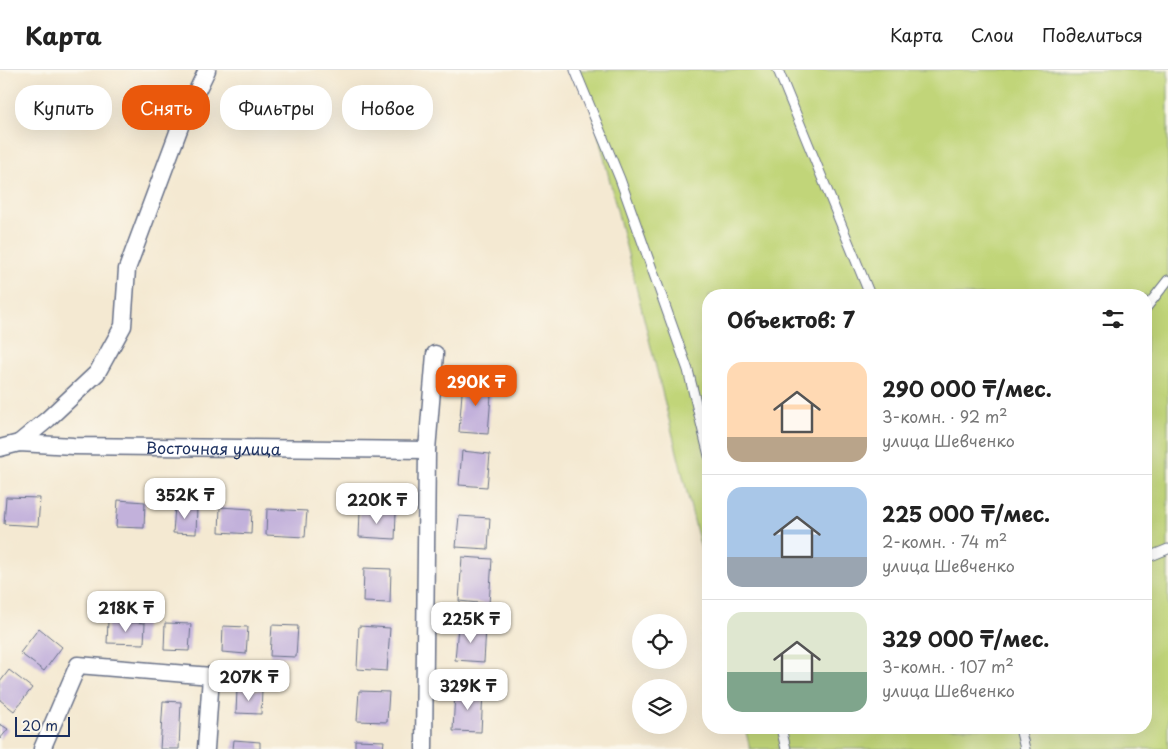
<!DOCTYPE html>
<html lang="ru">
<meta charset="utf-8">
<style>
body{margin:0;font-family:"Playpen Sans",sans-serif;background:#f2f2f2;color:#222;height:100vh;display:flex;flex-direction:column;font-size:19px;white-space:nowrap}
*{box-sizing:border-box;margin:0}
p{font-size:16px;color:#767676}
.icon{flex:none;width:28px;height:28px;fill:none;stroke:currentColor;stroke-width:2;stroke-linecap:round;stroke-linejoin:round}
.map{position:relative;flex:1;overflow:hidden}
.side{position:absolute;left:702px;top:219px;width:450px;height:445px;display:flex;flex-direction:column;background:#fff;border-radius:20px;box-shadow:0 5px 20px #0002}
.side>*{flex:none}
.banner{position:absolute;left:15px;top:15px;width:475px;height:45px;display:flex;gap:10px}
.buttons{position:absolute;left:632px;top:544px;display:grid;gap:10px}
.buttons a{display:grid;place-items:center;width:55px;height:55px;border-radius:50%;background:#fff;box-shadow:0 5px 20px #0002;font-size:25px}
.scale{position:absolute;left:15px;bottom:12px;width:55px;box-sizing:border-box;padding-left:5px;border:2px solid #1b2f5e;border-top:0;font-size:14px;line-height:18px;white-space:nowrap;color:#1b2f5e;-webkit-text-stroke:4px #fbf7ec;paint-order:stroke}
.price{position:absolute;translate:-50% -42px;padding:0 11px;border-radius:10px;background:#fff;color:#222;font-size:16px;line-height:32px;filter:drop-shadow(0 1px 2px #0008)}
.price::after{content:'';position:absolute;left:50%;top:30px;width:15px;height:11px;margin-left:-8px;background:inherit;clip-path:polygon(0 0,100% 0,50% 100%)}
.price.active{background:#ea580c;color:#fff}
ul{padding:0;list-style:none}
li{display:flex;align-items:center;gap:15px;height:125px;padding:0 25px}
li+li{border-top:1px solid #e0e0e0}
li span{display:grid;place-items:center;flex:none;width:140px;height:100px;border-radius:15px;color:#555}
li>.icon{margin-inline-start:auto}
span .icon{width:60px;height:60px;fill:#fffc;stroke-width:1}
li b{font-size:21px}
h2{display:flex;justify-content:space-between;align-items:center;height:60px;padding:0 25px;font-size:21px}
.pill{padding:0 18px;border-radius:20px;background:#fff;box-shadow:0 5px 20px #0002;font-size:18px;line-height:45px}
.pill.active{background:#ea580c;color:#fff}
header{display:flex;align-items:center;gap:30px;box-sizing:border-box;height:70px;padding:0 25px;background:#fff;border-bottom:1px solid #e0e0e0}
header strong{font-size:24px}
nav{display:flex;gap:28px;margin-inline-start:auto;font-size:18px}
.map>svg:first-child{display:block}
.green{fill:#c1d579;stroke:#6e826c}
.building{fill:#c2b1db}
.lines{fill:none;stroke-linecap:round;stroke-linejoin:round}
.service-casing{stroke:#677087;stroke-width:11}
.minor-casing{stroke:#677087;stroke-width:19}
.service{stroke:#fff;stroke-width:9}
.minor{stroke:#fff;stroke-width:16}
.labels{text-anchor:middle;dominant-baseline:central;stroke-width:4;stroke-linejoin:round;paint-order:stroke}
.street-label{font-size:16px;fill:#1b2f5e;stroke:#fbf7ec}
</style>
<header>
<strong>Карта</strong>
<nav><a>Карта</a><a>Слои</a><a>Поделиться</a></nav>
</header>
<div class="map">
<svg width="1168" height="679" viewBox="0 0 1168 679">
<rect width="100%" height="100%" fill="#fbf7ec"/>
<filter id="ink" filterUnits="userSpaceOnUse"><feTurbulence type="fractalNoise" baseFrequency=".02" numOctaves="2"/><feDisplacementMap in="SourceGraphic" scale="10" xChannelSelector="R" yChannelSelector="G"/><feConvolveMatrix kernelMatrix="1 2 1 2 8 2 1 2 1" color-interpolation-filters="sRGB"/></filter>
<filter id="wash" filterUnits="userSpaceOnUse"><feTurbulence type="fractalNoise" baseFrequency=".0096" numOctaves="4" result="noise"/><feDisplacementMap in="SourceGraphic" scale="20" xChannelSelector="R" yChannelSelector="G"/><feGaussianBlur stdDeviation="1.12" result="paint"/><feColorMatrix in="noise" values="0 0 0 0 0 0 0 0 0 0 0 0 0 0 0 0 0 1.4 0 .05"/><feComposite in="paint" operator="in"/></filter>
<g filter="url(#wash)">
<rect width="100%" height="100%" fill="#f4e9d2"/>
<!-- green -->
<path class="green" d="M569,0H1168V679H750L745,658H1146V225H709V511L589,27Z"/>
<g id="blocks">
<!-- building -->
<path class="building" d="M463,310L492,312L488,364L459,362Z
M462,381L490,384L487,417L459,415Z
M6,427L40,428L38,456L4,454Z
M118,430L145,432L144,458L116,457Z
M175,436L197,437L196,464L173,463Z
M220,437L252,439L251,464L219,462Z
M267,439L307,441L305,467L266,465Z
M360,441L396,443L395,469L359,467Z
M459,446L490,448L488,479L456,477Z
M462,487L492,489L489,534L459,531Z
M364,498L391,499L390,533L363,532Z
M108,551L145,553L144,574L107,573Z
M165,553L191,554L189,581L164,580Z
M272,555L298,556L296,587L270,586Z
M223,556L248,557L246,584L222,582Z
M359,556L390,558L387,601L357,599Z
M458,556L486,557L484,592L455,590Z
M39,558L62,577L44,601L20,583Z
M9,600L32,618L14,641L0,630V612Z
M237,619L262,620L261,644L236,643Z
M359,621L389,622L387,652L357,651Z
M455,621L483,622L481,662L453,661Z
M163,631L181,632L179,679H160Z
M0,654L8,659L0,669Z
M234,670L260,672V679H233Z
M355,670L384,671L383,679H355Z"/>
</g>
</g>
<g filter="url(#ink)">
<use href="#blocks" fill-opacity="0" stroke="#677087" stroke-width="1"/>
<g class="lines">
<defs>
<path id="service" d="M575,0L620,109L688,300L709,386
M778,0L870,225
M1146,238L1168,210
M1146,488L1168,479
M781,658L786,679
M1020,658L1025,679"/>
<g id="minor">
<path d="M19,373L48,349L97,303L123,256L127,199L181,54L207,0"/>
<path id="s1" d="M0,378L19,373L73,376L427,380"/>
<path d="M42,679L78,595L211,606L206,679"/>
<path d="M424,679L427,380L435,284"/>
</g>
</defs>
<!-- service casing -->
<use href="#service" class="service-casing"/>
<!-- minor casing -->
<use href="#minor" class="minor-casing"/>
<!-- service -->
<use href="#service" class="service"/>
<!-- minor -->
<use href="#minor" class="minor"/>
</g>
</g>
<g class="labels">
<!-- street labels -->
<g class="street-label">
<text stroke="none"><textPath href="#s1" startOffset="214">Восточная улица</textPath></text>
</g>
</g>
</svg>
<div class="buttons">
<a><svg class="icon" aria-label="locate" viewBox="0 0 24 24"><circle cx="12" cy="12" r="6"/><path d="M12 2v4M12 18v4M2 12h4M18 12h4"/></svg></a>
<a><svg class="icon" aria-label="layers" viewBox="0 0 24 24"><path d="M12 4l9 5-9 5-9-5zM3 14l9 5 9-5"/></svg></a>
</div>
<div class="scale">20 m</div>
<b class="price active" style="left:476px;top:337px">290K ₸</b>
<b class="price" style="left:185px;top:450px">352K ₸</b>
<b class="price" style="left:377px;top:455px">220K ₸</b>
<b class="price" style="left:126px;top:563px">218K ₸</b>
<b class="price" style="left:471px;top:574px">225K ₸</b>
<b class="price" style="left:249px;top:632px">207K ₸</b>
<b class="price" style="left:468px;top:641px">329K ₸</b>
<div class="banner">
<a class="pill">Купить</a>
<a class="pill active">Снять</a>
<a class="pill">Фильтры</a>
<a class="pill">Новое</a>
</div>
<section class="side">
<h2>Объектов: 7<svg class="icon" aria-label="filters" viewBox="0 0 24 24"><path d="M4 7h16M4 17h16"/><circle cx="9" cy="7" r="2"/><circle cx="15" cy="17" r="2"/></svg></h2>
<ul>
<li><span style="background:linear-gradient(#ffd9b3 75%,#b9a48a 0)"><svg class="icon" aria-label="home" viewBox="0 0 24 24"><path d="M3 11l9-7 9 7M6 9v11h12V9"/></svg></span><div><b>290 000 ₸/мес.</b><p>3-комн. · 92 m²</p><p>улица Шевченко</p></div></li>
<li><span style="background:linear-gradient(#a9c7e8 70%,#9aa5b1 0)"><svg class="icon" aria-label="home" viewBox="0 0 24 24"><path d="M3 11l9-7 9 7M6 9v11h12V9"/></svg></span><div><b>225 000 ₸/мес.</b><p>2-комн. · 74 m²</p><p>улица Шевченко</p></div></li>
<li><span style="background:linear-gradient(#dfe7d0 60%,#7fa58c 0)"><svg class="icon" aria-label="home" viewBox="0 0 24 24"><path d="M3 11l9-7 9 7M6 9v11h12V9"/></svg></span><div><b>329 000 ₸/мес.</b><p>3-комн. · 107 m²</p><p>улица Шевченко</p></div></li>
</ul>
</section>
</div>
